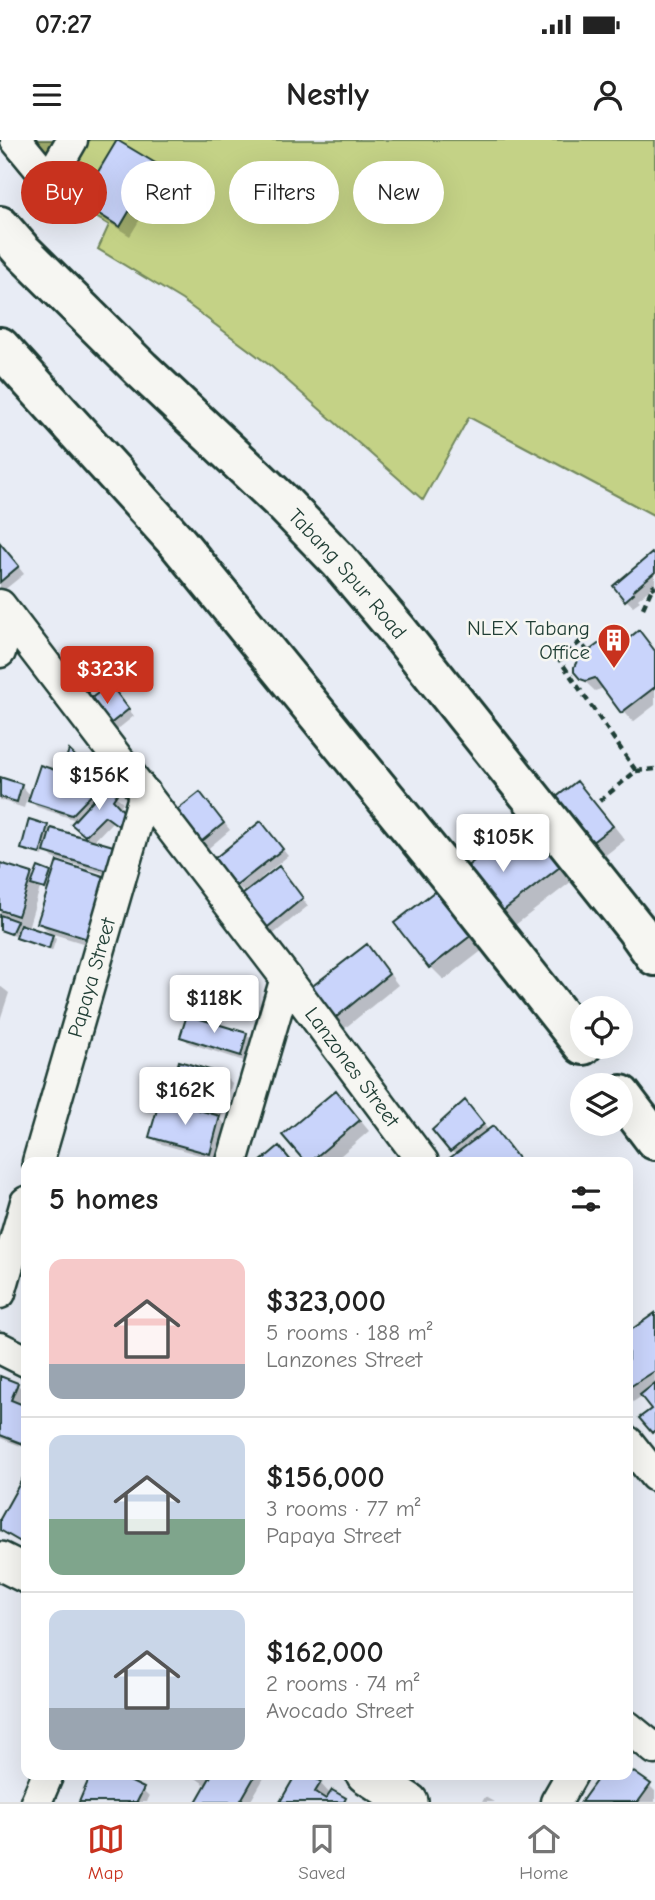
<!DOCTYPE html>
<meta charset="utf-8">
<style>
body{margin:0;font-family:"Comic Neue",sans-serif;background:#f6f6f6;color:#222;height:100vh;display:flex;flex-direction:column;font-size:26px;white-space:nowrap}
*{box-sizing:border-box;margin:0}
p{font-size:23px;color:#767676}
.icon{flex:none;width:38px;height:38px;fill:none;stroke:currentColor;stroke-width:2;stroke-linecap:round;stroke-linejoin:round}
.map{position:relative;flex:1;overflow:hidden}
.panel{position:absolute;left:21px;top:1017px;width:612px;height:623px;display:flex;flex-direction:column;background:#fff;border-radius:14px;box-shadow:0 7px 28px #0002}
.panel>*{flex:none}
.guide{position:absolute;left:21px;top:21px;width:614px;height:63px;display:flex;gap:14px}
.controls{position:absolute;left:570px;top:856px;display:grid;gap:14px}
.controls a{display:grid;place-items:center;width:63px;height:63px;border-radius:50%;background:#fff;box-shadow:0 7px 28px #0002;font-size:35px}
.price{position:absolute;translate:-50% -60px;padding:0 16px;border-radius:7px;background:#fff;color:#222;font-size:23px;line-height:46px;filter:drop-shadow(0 2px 4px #0008)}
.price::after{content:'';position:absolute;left:50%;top:42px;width:21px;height:16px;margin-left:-10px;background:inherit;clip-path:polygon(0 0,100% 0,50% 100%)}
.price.current{background:#c8321e;color:#fff}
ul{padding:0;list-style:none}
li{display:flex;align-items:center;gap:21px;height:175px;padding:0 28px}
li+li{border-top:2px solid #e0e0e0}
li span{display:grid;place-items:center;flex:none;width:196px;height:140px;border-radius:14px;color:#555}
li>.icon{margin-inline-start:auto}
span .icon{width:84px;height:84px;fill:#fffc;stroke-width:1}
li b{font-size:30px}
h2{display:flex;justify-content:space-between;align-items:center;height:84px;padding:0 28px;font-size:30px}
.chip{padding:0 24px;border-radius:32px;background:#fff;box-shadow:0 7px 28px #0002;font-size:24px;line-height:63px}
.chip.current{background:#c8321e;color:#fff}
.status{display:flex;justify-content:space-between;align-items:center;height:49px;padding:0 35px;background:#fff;direction:ltr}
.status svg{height:19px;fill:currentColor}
header{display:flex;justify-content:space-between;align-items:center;height:91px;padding:0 28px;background:#fff;font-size:32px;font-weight:800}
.tabs{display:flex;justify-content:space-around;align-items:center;height:98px;border-top:2px solid #e0e0e0;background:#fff;font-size:19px;color:#767676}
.tabs a{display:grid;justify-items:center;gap:4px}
.tabs .current{color:#c8321e}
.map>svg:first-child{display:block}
.green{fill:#c4d286;stroke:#72885d;stroke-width:2}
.shadow{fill:#0003;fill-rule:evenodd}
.building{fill:#c9d4fb;stroke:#1f3d34;stroke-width:2}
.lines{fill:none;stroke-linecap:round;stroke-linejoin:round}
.minor-casing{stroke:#1f3d34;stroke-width:35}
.tertiary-casing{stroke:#1f3d34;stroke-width:42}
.motorway-casing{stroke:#1f3d34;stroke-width:44}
.path{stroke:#1f3d34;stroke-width:4.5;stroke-dasharray:7 5;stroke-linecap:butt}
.minor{stroke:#f6f6f2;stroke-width:30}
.tertiary{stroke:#f6f6f2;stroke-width:37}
.motorway{stroke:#f6f6f2;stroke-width:38}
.labels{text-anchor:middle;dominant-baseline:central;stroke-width:5;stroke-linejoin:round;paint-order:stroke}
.street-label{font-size:21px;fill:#1f3d34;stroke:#f6f6f2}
.poi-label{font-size:21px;fill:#1f3d34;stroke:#f6f6f2;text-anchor:end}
</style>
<div class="status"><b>07:27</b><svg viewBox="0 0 49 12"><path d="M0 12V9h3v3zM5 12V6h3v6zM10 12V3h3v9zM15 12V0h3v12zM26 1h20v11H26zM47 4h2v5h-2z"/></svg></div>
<header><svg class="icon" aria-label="menu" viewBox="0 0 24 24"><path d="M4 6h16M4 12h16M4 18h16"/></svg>Nestly<svg class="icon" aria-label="person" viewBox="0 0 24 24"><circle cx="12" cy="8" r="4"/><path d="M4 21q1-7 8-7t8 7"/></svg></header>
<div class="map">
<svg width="655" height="1662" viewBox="0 0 655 1662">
<rect width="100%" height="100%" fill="#e8ecf5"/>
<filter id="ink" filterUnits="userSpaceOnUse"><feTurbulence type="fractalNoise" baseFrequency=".0143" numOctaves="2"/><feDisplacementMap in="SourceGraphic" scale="14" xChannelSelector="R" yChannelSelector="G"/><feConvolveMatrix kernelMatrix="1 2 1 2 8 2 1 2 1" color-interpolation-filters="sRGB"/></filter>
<g filter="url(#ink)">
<!-- green -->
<path class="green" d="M0,0H655V376L469,277L423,360L272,227L182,160L98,109L109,85L21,32L0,5Z"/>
<!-- shadow -->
<path class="shadow" d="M33,0H74L52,20Z
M118,2L156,25L166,36L130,96L92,72L82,62Z
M0,404L24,434L3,451L0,448Z
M655,419V445L638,459L640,461L633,466L626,460Z
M639,493L655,510V565L633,582L604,548L595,551L578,535L609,498L619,508Z
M116,553L134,576L113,593L106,586Z
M70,613L106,649L123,662L113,681L93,702L80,691L76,680L37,667L27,658L24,668L0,660V639L22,646L31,656L62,634Z
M577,643L590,656L625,700L444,840L431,827L397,783Z
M207,661L230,690L204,712L175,675Z
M47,687L52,691L119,738L53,718L45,709L43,716L26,711L23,708Z
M268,691L288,716L261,738L263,741L286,735L308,766L271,796L246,754L237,745Z
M58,724L108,740L119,750L102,809L50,793L39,782L49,751L40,748L28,788L52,796L56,799L52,811L21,800L15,795V796L0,791V725L31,735L35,739L39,729L50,733L54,737ZM49,785L100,800L99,804L49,788Z
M367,806L377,817L398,845L345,888L335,878Z
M0,846L9,853L0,880Z
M246,894L253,901L247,922L189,903L182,896Z
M225,936L232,943L222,976L216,974L226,985L217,1020L158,1003L151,996L183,968L171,956Z
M346,963L369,991L333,1022H307Z
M472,969L489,991L493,988L503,998L522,1022H451L456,1016L434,990Z
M655,1175V1293L642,1278L653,1269L642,1256L633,1262L628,1258V1194Z
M0,1238L17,1244L24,1251L19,1265L26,1267V1308L0,1298Z
M26,1336V1406L5,1394L0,1389V1383Z
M93,1634L142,1650L149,1657L147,1662H80Z
M190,1634H261L264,1638L250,1662H198L207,1646Z
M298,1634L320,1643L331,1655L348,1662H282Z
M400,1634H414L410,1641Z
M603,1634L650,1646L655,1651V1662H583Z
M485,1657L494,1662H482Z"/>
<!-- building -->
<path class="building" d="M117,0L157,24L120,87L80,62Z
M0,403L19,426L0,442Z
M652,413L655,417V432L633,451L634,453L625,461L613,446Z
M639,490L655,511V547L621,573L595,538L586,541L580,539L574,532V527L578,519L609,496L618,507Z
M110,544L129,569L105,588L85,563Z
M69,610L103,643L72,675L28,661L40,625L61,632Z
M0,637L22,644L17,662L0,657Z
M577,641L613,686L429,828L394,783Z
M105,647L117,654L113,660L125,673L120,687L105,676L85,696L71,684Z
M200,652L224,683L196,706L172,674Z
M29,679L48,685L40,714L21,709Z
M261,681L283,709L236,746L214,719Z
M51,688L120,708L112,732L44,712Z
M57,721L109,738L91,800L37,783Z
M0,723L32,733L18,776L0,770Z
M279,726L303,758L263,791L237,759Z
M38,727L51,732L45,749L31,745Z
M0,775L17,781L11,794L0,790Z
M20,784L53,795L49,809L16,798Z
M367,804L389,834L334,879L310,848Z
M187,875L247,893L241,916L180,897Z
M179,921L226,935L215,970L169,956Z
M336,950L360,980L310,1022H305L282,995Z
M160,959L220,976L210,1014L149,997Z
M465,960L484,984L450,1012L432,990Z
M493,986L521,1022H449L447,1020Z
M279,1006L292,1022H260Z
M655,1173V1231L628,1248V1192Z
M0,1236L18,1243L11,1260L26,1266V1305L0,1295Z
M655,1243V1290L652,1293L639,1278L651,1269L640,1255Z
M25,1334L26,1335V1405L0,1390V1379Z
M628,1628L651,1644L638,1662H581L601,1634H628Z
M91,1634H115L144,1648L137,1662H79Z
M212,1634H256L240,1662H196Z
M296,1634H308L321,1642L315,1652L326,1659L332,1650L346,1658L344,1662H280Z"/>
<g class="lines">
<defs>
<g id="minor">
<path d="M16,0L49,40L72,0"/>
<path id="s1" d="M0,465L286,838L423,1022"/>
<path d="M0,512L10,479"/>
<path id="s2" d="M38,1022L145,653"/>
<path d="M232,1022L286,838"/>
<path d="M0,1153L26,1062"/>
<path d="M0,1208L26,1221"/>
<path d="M628,1302L655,1336"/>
<path d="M628,1587L655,1609"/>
<path d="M36,1662L48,1634"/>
<path d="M556,1662L572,1634"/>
</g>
<path id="tertiary" d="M0,1421L26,1434
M365,1634L409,1662"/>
<g id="motorway">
<path id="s3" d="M0,86L21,110L141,229L284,364L339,421L399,492L636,789L655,816"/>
<path d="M0,207L178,403L459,748L583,905"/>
<path d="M621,955L655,1000"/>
</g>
</defs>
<!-- minor casing -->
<use href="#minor" class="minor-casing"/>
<!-- tertiary casing -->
<use href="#tertiary" class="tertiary-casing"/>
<!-- motorway casing -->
<use href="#motorway" class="motorway-casing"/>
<!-- path -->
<path class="path" d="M643,468L653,446L655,449
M588,512L580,502L559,519L636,631L596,664
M636,631L655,629"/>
<!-- minor -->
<use href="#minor" class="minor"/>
<!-- tertiary -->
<use href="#tertiary" class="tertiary"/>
<!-- motorway -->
<use href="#motorway" class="motorway"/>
</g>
</g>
<!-- icons -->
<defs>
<symbol id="building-pin" viewBox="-11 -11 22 30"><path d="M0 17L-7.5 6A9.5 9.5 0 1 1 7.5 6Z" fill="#c8321e" stroke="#f6f6f2"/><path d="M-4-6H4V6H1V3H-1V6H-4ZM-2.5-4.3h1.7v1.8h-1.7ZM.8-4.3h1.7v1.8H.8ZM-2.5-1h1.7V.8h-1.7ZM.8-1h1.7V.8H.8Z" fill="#fff"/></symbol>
</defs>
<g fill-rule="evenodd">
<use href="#building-pin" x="595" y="481" width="38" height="52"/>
</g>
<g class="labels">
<!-- street labels -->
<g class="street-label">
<text stroke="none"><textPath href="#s3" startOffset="492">Tabang Spur Road</textPath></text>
<text stroke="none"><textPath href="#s2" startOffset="192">Papaya Street</textPath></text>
<text stroke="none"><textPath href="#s1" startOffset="581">Lanzones Street</textPath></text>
</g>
<!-- poi labels -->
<g class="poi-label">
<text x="590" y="488">NLEX Tabang<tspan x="590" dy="24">Office</tspan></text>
</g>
</g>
</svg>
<div class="controls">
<a><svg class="icon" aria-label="locate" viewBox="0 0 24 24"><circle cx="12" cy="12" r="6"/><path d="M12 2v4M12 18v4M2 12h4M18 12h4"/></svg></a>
<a><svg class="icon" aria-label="layers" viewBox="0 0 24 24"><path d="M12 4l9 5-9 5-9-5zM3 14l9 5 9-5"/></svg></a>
</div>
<b class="price current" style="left:107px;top:566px">$323K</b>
<b class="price" style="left:99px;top:672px">$156K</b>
<b class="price" style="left:503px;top:734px">$105K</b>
<b class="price" style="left:214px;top:895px">$118K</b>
<b class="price" style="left:185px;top:987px">$162K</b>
<div class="guide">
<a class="chip current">Buy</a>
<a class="chip">Rent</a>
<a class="chip">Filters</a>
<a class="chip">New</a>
</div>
<section class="panel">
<h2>5 homes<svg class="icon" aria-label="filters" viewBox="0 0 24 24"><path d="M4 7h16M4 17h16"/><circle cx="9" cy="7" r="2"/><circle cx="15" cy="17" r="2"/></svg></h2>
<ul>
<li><span style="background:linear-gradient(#f6c9c9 75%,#9aa5b1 0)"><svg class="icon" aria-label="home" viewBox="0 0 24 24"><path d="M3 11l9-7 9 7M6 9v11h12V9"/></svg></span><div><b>$323,000</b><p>5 rooms · 188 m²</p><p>Lanzones Street</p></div></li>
<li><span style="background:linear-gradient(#c9d6e8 60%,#7fa58c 0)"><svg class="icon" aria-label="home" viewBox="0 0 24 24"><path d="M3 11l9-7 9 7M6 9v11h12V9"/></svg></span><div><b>$156,000</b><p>3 rooms · 77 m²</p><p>Papaya Street</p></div></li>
<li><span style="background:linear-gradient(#c9d6e8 70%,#9aa5b1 0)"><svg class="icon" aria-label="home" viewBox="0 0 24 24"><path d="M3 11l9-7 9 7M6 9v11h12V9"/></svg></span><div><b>$162,000</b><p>2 rooms · 74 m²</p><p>Avocado Street</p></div></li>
</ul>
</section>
</div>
<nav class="tabs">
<a class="current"><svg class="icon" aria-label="map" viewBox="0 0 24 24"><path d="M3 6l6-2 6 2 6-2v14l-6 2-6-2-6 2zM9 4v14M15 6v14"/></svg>Map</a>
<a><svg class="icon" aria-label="saved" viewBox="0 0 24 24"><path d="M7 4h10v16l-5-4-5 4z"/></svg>Saved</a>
<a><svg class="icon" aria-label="home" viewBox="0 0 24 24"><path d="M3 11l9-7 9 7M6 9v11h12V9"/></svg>Home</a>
</nav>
